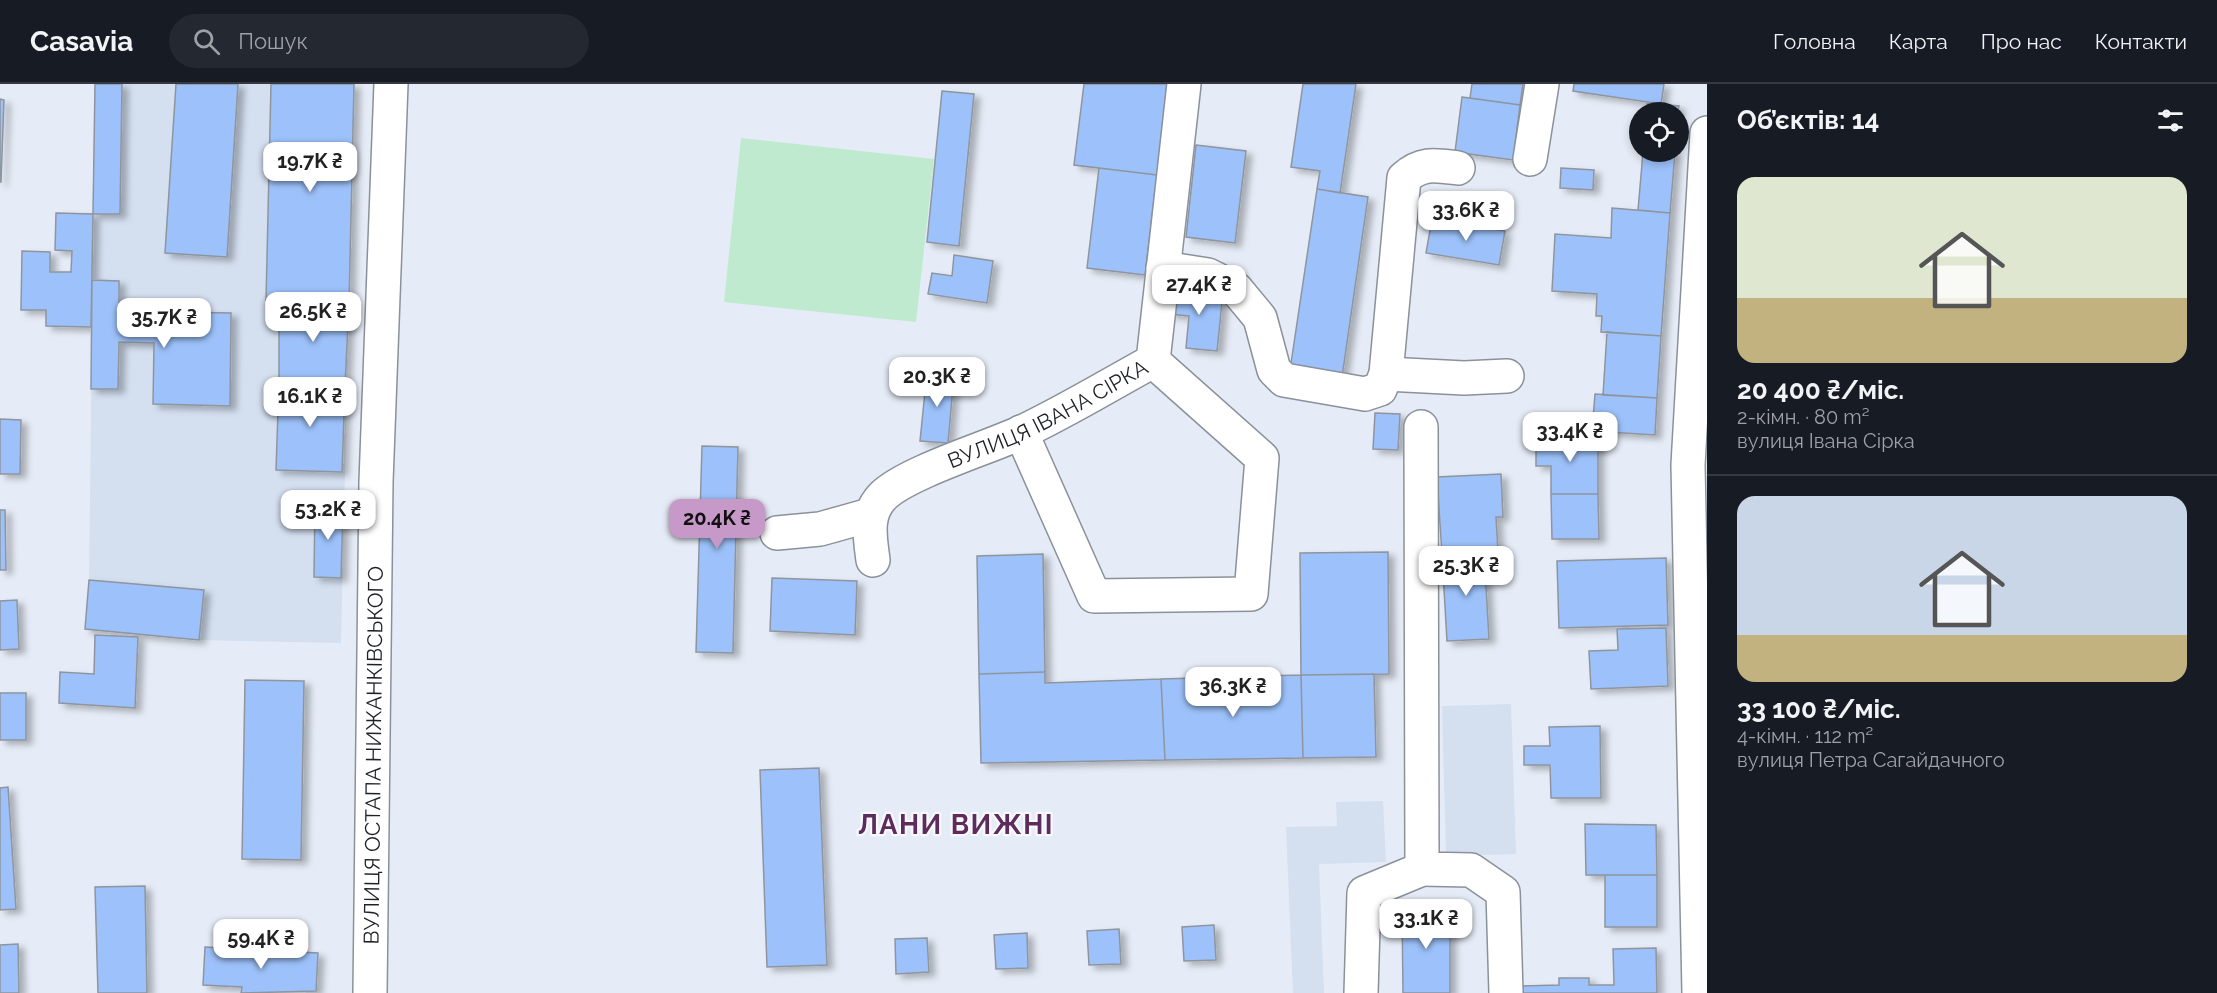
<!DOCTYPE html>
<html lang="uk">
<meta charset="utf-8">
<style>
body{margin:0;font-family:Raleway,sans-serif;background:#242831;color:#f1f3f6;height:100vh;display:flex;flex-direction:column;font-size:22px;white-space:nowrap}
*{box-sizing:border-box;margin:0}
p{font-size:20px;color:#9ea1a6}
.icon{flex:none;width:33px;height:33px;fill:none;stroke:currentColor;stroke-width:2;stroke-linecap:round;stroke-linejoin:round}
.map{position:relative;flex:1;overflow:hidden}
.details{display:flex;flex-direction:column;background:#171b24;width:510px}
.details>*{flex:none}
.buttons{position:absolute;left:1629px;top:18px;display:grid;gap:12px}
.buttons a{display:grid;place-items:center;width:60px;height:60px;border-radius:50%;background:#171b24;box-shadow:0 3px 9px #0003;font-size:30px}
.price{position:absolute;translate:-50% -51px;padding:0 14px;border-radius:12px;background:#fff;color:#222;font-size:20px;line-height:39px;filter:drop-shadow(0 2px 3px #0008)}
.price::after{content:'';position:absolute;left:50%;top:36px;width:18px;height:14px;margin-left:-9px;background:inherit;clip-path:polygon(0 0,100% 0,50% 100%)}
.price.selected{background:#c699c8;color:#111}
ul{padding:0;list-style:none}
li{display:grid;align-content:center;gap:12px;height:318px;padding:0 30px}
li+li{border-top:2px solid #363941}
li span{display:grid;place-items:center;height:186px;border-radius:18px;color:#555}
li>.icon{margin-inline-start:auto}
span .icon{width:108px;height:108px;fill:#fffc;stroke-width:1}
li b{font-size:26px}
h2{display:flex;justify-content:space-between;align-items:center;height:72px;padding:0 30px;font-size:26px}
header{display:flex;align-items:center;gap:36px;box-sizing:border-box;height:84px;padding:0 30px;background:#171b24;border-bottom:2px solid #363941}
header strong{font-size:28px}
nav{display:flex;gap:33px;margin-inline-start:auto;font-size:21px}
.search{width:420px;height:54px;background:#242831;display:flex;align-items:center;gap:15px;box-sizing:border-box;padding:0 21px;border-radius:33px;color:#9ea1a6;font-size:22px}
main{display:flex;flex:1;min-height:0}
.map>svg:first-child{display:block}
.built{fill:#d4dff0}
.green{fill:#bfead0}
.building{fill:#9dc2fb;stroke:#8f959e;stroke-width:1.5;filter:url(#shadow)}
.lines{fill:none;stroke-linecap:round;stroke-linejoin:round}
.minor-casing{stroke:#8b919a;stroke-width:36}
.minor{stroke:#fff;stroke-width:33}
.labels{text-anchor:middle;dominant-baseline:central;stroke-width:4.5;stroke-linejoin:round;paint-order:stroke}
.street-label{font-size:21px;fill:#1f2125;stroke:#f7f9fd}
.district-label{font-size:27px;font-weight:bold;letter-spacing:1.5px;fill:#5e2c5c;stroke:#f7f9fd}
</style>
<header>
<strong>Casavia</strong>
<div class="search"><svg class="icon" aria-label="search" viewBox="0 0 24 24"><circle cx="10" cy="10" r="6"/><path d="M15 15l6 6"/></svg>Пошук</div>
<nav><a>Головна</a><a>Карта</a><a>Про нас</a><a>Контакти</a></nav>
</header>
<main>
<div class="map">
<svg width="1707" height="909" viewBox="0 0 1707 909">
<defs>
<filter id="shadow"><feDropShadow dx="6" dy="4" stdDeviation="3" flood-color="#0004"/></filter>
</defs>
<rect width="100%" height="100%" fill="#e6ecf7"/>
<!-- built -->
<path class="built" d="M95,0H354L341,559L199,556L85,545L89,496Z
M1511,620L1516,770L1446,772L1442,622Z
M1383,717L1386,778L1319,780L1324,909H1293L1286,743L1337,742L1336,718Z"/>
<!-- green -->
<path class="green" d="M741,54L934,75L916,238L724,218Z"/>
<!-- building -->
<path class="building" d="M95,0H122L120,130H93Z
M176,0H238L227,173L165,169Z
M271,0H354L349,220L266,217Z
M1084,0H1167L1157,91L1074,81Z
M1303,0H1356L1340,109L1317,105L1320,87L1291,83Z
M1472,0H1523L1520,21L1470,14Z
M1574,0H1664L1661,20L1573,7Z
M942,7L974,10L959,162L927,158Z
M1462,13L1520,21L1513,76L1455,68Z
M0,15L4,16L1,98H0Z
M1647,19L1679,22L1678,28H1647Z
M1196,61L1246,67L1235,159L1186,153Z
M1643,68H1675L1670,129L1638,126Z
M1099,84L1157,91L1145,191L1087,184Z
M1561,84L1594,86L1593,106L1560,104Z
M1317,105L1368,113L1342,293L1290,286Z
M1612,124L1670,129L1661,252L1601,248L1602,232H1596L1597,210L1552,207L1555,150L1611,154Z
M56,129L93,130L91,243L46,242V226H21L22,167L50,168V188H71L72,167L55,166Z
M1432,135L1505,147L1499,181L1426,169Z
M954,171L993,177L987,219L928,210L932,189L952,192Z
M92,196L119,197V227L231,229L230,322L153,320L154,259L119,258L118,305H91Z
M1171,203L1223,208L1217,267L1186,264L1189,232L1169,230Z
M279,218L349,220L345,301L279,299Z
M1607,248L1661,252L1657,314L1603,311Z
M927,288L954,291L948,359L920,357Z
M279,299L345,301L342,388L276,386Z
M1595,310L1657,314L1655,351L1592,347Z
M1375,329L1400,330L1398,366L1373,365Z
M0,335L21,336L20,390H0Z
M1598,351V410H1551V382H1536V352Z
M702,362L738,363L733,569L696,568Z
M1501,390L1503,433H1496L1498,467L1442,471L1437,393Z
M1551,410H1598L1599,455H1552Z
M315,420L343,421L341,494L314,493Z
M0,426H5L6,486H0Z
M1388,468L1389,590L1301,591L1300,469Z
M1484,468L1489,555L1447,557L1442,471Z
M1043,470L1045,588L979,590L977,472Z
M1666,474L1668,541L1559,544L1557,477Z
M772,494L857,497L855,551L770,547Z
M89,496L204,506L199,556L85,545Z
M17,516L19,565L0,566V517Z
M1666,544L1668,602L1591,605L1589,567L1618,566L1617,545Z
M95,551L138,553L135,624L59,619L60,588L94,590Z
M1045,588V599L1161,595L1165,676L981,679L979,590Z
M1374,590L1376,673L1303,674L1301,591Z
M1301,591L1303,674L1165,676L1161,595Z
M245,596L304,597L301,776L242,775Z
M0,609H26V656H0Z
M1600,642L1601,714H1551L1550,681H1524V662H1550L1549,643Z
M819,684L827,881L767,883L760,686Z
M8,703L16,825L0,826V704Z
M1585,740L1656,741L1657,791H1586Z
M1605,791H1657V843H1605Z
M145,802L147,909H98L95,803Z
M1402,824H1450V909H1403Z
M1214,841L1216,876L1184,877L1182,843Z
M1119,845L1121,880L1089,881L1087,847Z
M1027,849L1028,884L996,885L994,851Z
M927,854L929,888L896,890L895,855Z
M18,860L19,909H0V861Z
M205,863L318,869L316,907L241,909L242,903L203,901Z
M1656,864L1657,909H1522V902L1559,901V894H1589V901H1614L1613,865Z"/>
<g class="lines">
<defs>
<g id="minor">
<path d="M1530,75L1542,0"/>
<path d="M1163,184L1208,191L1236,205L1260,234L1274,286L1284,296L1365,310L1380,305L1386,290L1404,94C1422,78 1435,81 1458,84"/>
<path d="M1386,290L1464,294L1507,292"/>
<path d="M1421,343L1422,785L1471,786L1503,808L1506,909"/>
<path d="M1021,348L1094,512L1251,510L1262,374L1153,277"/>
<path d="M777,449L820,445L870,431"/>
<path id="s1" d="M873,476C870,453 865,430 883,412C906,389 987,364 1020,349C1065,328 1109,301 1153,277L1184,0"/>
<path id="s2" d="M370,909L376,398L391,0"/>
<path d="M1361,909L1364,809L1422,785"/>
<path d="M1699,909L1688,381L1707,49"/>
</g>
</defs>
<!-- minor casing -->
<use href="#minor" class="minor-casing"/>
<!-- minor -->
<use href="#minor" class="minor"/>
</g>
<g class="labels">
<!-- street labels -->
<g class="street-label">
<text stroke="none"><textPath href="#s1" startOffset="252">ВУЛИЦЯ ІВАНА СІРКА</textPath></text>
<text stroke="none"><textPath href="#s2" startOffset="238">ВУЛИЦЯ ОСТАПА НИЖАНКІВСЬКОГО</textPath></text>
</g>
<!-- district labels -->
<g class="district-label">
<text x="956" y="740">ЛАНИ ВИЖНІ</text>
</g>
</g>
</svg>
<div class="buttons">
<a><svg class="icon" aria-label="locate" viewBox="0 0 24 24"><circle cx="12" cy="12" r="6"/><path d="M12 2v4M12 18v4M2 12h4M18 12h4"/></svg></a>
</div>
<b class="price" style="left:310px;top:109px">19.7K ₴</b>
<b class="price" style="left:1466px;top:158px">33.6K ₴</b>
<b class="price" style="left:1199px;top:232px">27.4K ₴</b>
<b class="price" style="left:313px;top:259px">26.5K ₴</b>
<b class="price" style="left:164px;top:265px">35.7K ₴</b>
<b class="price" style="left:937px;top:324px">20.3K ₴</b>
<b class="price" style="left:310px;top:344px">16.1K ₴</b>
<b class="price" style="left:1570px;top:379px">33.4K ₴</b>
<b class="price" style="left:328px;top:457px">53.2K ₴</b>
<b class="price selected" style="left:717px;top:466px">20.4K ₴</b>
<b class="price" style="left:1466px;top:513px">25.3K ₴</b>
<b class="price" style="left:1233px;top:634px">36.3K ₴</b>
<b class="price" style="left:1426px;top:866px">33.1K ₴</b>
<b class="price" style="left:261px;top:886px">59.4K ₴</b>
</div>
<section class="details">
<h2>Об’єктів: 14<svg class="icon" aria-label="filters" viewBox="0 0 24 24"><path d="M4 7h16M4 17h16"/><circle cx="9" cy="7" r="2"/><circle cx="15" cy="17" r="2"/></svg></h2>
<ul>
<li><span style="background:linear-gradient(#dfe7d0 65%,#c2b280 0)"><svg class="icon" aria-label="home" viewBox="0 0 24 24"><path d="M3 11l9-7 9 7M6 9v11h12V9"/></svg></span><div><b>20 400 ₴/міс.</b><p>2-кімн. · 80 m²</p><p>вулиця Івана Сірка</p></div></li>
<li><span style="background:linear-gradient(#c9d6e8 75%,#c2b280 0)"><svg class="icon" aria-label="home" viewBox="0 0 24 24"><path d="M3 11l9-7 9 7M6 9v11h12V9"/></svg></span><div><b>33 100 ₴/міс.</b><p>4-кімн. · 112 m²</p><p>вулиця Петра Сагайдачного</p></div></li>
</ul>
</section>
</main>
